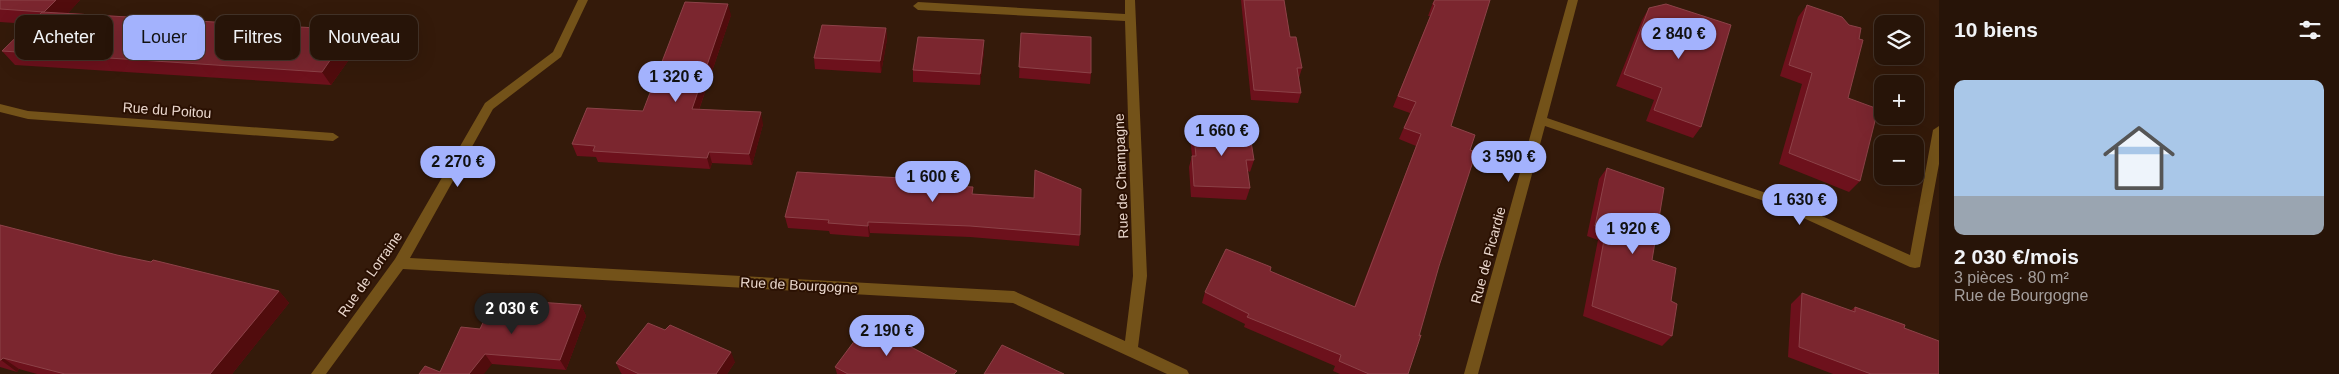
<!DOCTYPE html>
<html lang="fr">
<meta charset="utf-8">
<style>
body{margin:0;font-family:Helvetica,sans-serif;background:#332116;color:#f1f3f6;height:100vh;display:flex;flex-direction:column;font-size:19px;white-space:nowrap}
*{box-sizing:border-box;margin:0}
p{font-size:16px;color:#a49e9c}
.icon{flex:none;width:28px;height:28px;fill:none;stroke:currentColor;stroke-width:2;stroke-linecap:round;stroke-linejoin:round}
.map{position:relative;flex:1;overflow:hidden}
.drawer{display:flex;flex-direction:column;background:#271408;width:400px}
.drawer>*{flex:none}
.guide{position:absolute;left:15px;top:15px;width:475px;height:45px;display:flex;gap:10px}
.fabs{position:absolute;left:1874px;top:15px;display:grid;gap:10px}
.fabs a{display:grid;place-items:center;width:50px;height:50px;border-radius:10px;background:#271408;box-shadow:0 5px 20px #0002,0 0 0 1px #433329;font-size:25px}
.price{position:absolute;translate:-50% -42px;padding:0 11px;border-radius:18px;background:#a3b2fd;color:#111;font-size:16px;line-height:32px;filter:drop-shadow(0 1px 2px #0008)}
.price::after{content:'';position:absolute;left:50%;top:30px;width:15px;height:11px;margin-left:-8px;background:inherit;clip-path:polygon(0 0,100% 0,50% 100%)}
.price.on{background:#222;color:#fff}
ul{padding:0;list-style:none}
li{display:grid;align-content:center;gap:10px;height:265px;padding:0 15px}
li+li{border-top:1px solid #433329}
li span{display:grid;place-items:center;height:155px;border-radius:10px;color:#555}
li>.icon{margin-inline-start:auto}
span .icon{width:90px;height:90px;fill:#fffc;stroke-width:1}
li b{font-size:21px}
h2{display:flex;justify-content:space-between;align-items:center;height:60px;padding:0 15px;font-size:21px}
.chip{padding:0 18px;border-radius:10px;background:#271408;box-shadow:0 5px 20px #0002,0 0 0 1px #433329;font-size:18px;line-height:45px}
.chip.on{background:#a3b2fd;color:#111}
main{display:flex;flex:1;min-height:0}
.map>svg:first-child{display:block}
.lines{fill:none;stroke-linecap:round;stroke-linejoin:round}
.minor{fill:#735219;fill-rule:evenodd}
.wall{fill:#6d111c}
.shaded-wall{fill:#510c0d}
.building{fill:#7b262f;stroke:#8c4248}
.labels{text-anchor:middle;dominant-baseline:central;stroke-width:4;stroke-linejoin:round;paint-order:stroke}
.street-label{font-size:14px;fill:#ead7cd;stroke:#2a1002}
</style>
<main>
<div class="map">
<svg width="1939" height="374" viewBox="0 0 1939 374">
<rect width="100%" height="100%" fill="#341a0a"/>
<g class="lines">
<!-- minor -->
<path class="minor" d="M578,0H588L561,57L493,109L410,258L1014,291L1125,341L1133,276L1125,21L918,10L913,6L918,2L1125,14V0H1135L1147,276L1138,347L1187,370L1189,374H1167L1013,303L403,269L326,374H311L395,259L485,103L553,52Z
M1568,0H1578L1547,118L1781,198L1910,255L1933,130L1939,126V164L1920,267L1915,268L1910,267L1773,204L1545,126L1478,374H1464Z
M0,104L28,111L333,133L339,137L333,141L28,119L0,112Z"/>
</g>
<!-- wall -->
<path class="wall" d="M0,0H80L68,13L351,30L360,44L331,85L15,65L2,51L30,24L0,22Z
M1241,0H1284L1290,37L1302,68L1299,78L1301,93L1298,103L1251,100Z
M1434,0L1451,126L1470,150L1408,374H1340L1333,371L1335,366L1244,327L1245,324L1202,303L1205,292L1270,271L1354,307L1416,146L1399,139L1410,113L1393,107L1430,16H1428Z
M1807,5L1859,39L1848,98L1860,181L1849,192L1779,164L1802,84L1780,76L1798,17Z
M1649,8L1701,127L1693,138L1646,121L1654,100L1616,86L1642,20Z
M731,15L699,110L763,124L752,165L712,163L710,169L598,162L596,157L577,156L572,144L643,111Z
M886,28L887,39L881,73L815,69L814,58Z
M1021,33L1091,73L1090,84L1019,78Z
M984,51L980,85L913,82V70Z
M1193,126L1254,160L1250,172L1248,171L1250,188L1246,200L1191,197L1189,167L1192,156L1190,137Z
M1607,168L1652,260L1671,301L1672,336L1662,346L1583,316L1598,240L1587,236L1599,179Z
M1035,170L1080,235L1079,246L970,237L870,233L869,237L830,234L829,231L788,228L785,217L936,180L937,185L973,194L1034,198Z
M0,225L117,255L279,291L289,303L232,374H37L19,369L17,372L0,367Z
M1802,293L1850,311L1855,307L1904,328L1939,374H1833L1788,357L1791,304Z
M581,305L586,316L566,370L492,364L440,372L480,329Z
M735,362L727,374H622L621,373L616,363Z
M835,367L957,374H837Z"/>
<!-- shaded-wall -->
<path class="shaded-wall" d="M56,0H80L57,25L44,12Z
M728,4L731,15L695,121L692,109Z
M886,28L887,39L881,73L880,61Z
M351,30L360,44L331,85L322,72Z
M984,40V51L980,85V74Z
M761,112L763,124L752,165L749,154Z
M709,152L712,163L710,169L707,158Z
M868,222L870,233L869,237L868,226Z
M279,291L289,303L232,374H210Z
M581,305L586,316L566,370L560,360Z
M731,352L735,362L727,374H716Z
M485,354L492,364L484,374H469Z
M3,358L19,369L17,372L1,360Z"/>
<!-- building -->
<path class="building" d="M0,0H56L44,12L0,9Z
M1244,0H1284L1290,37H1296L1302,68H1297L1301,93L1254,90Z
M1435,0H1490L1451,126L1475,135L1470,150L1476,152L1439,266L1419,336L1421,335L1408,374H1369L1339,361L1341,355L1247,317L1249,314L1205,292L1226,249L1271,267L1270,271L1355,307L1421,134L1404,128L1416,102L1398,96L1435,5L1433,4Z
M685,2L728,4L692,109L761,112L749,154L709,152L707,158L593,151L595,146L572,144L587,108L643,111Z
M1666,4L1731,25L1701,127L1654,110L1662,88L1624,74L1649,8Z
M1807,5L1842,17L1849,25L1861,28L1859,39L1863,40L1848,98L1878,109L1860,181L1789,153L1812,73L1789,65Z
M42,12L351,30L322,72L2,51Z
M822,25L886,28L880,61L814,58Z
M1021,33L1091,37V73L1019,67Z
M918,37L984,40L980,74L913,70Z
M1193,126L1249,129L1254,160H1246L1250,188L1194,186L1192,156H1196Z
M1607,168L1664,188L1652,260L1676,268L1671,301L1677,304L1672,336L1592,306L1606,229L1595,226Z
M1035,170L1081,189L1080,235L970,226L868,222V226L828,223L829,220L785,217L797,172L936,180L935,185L973,187L972,194L1034,198Z
M0,225L117,255L151,262L153,260L279,291L210,374H65L3,358L1,360H0Z
M1802,293L1855,312V307L1905,325L1904,328L1939,341V374H1871L1799,347Z
M494,299L581,305L560,360L485,354L469,374H419L425,366L440,372L461,327L480,329Z
M648,323L665,330L670,325L731,352L716,374H639L616,363Z
M867,324L957,371L954,374H848L835,367Z
M1002,345L1064,374H984Z"/>
<g class="labels">
<!-- street labels -->
<g class="street-label">
<text transform="translate(167 110) rotate(4)">Rue du Poitou</text>
<text transform="translate(1121 176) rotate(-92)">Rue de Champagne</text>
<text transform="translate(1488 255) rotate(-75)">Rue de Picardie</text>
<text transform="translate(370 274) rotate(-55)">Rue de Lorraine</text>
<text transform="translate(799 285) rotate(3)">Rue de Bourgogne</text>
</g>
</g>
</svg>
<div class="fabs">
<a><svg class="icon" aria-label="layers" viewBox="0 0 24 24"><path d="M12 4l9 5-9 5-9-5zM3 14l9 5 9-5"/></svg></a>
<a>+</a>
<a>−</a>
</div>
<b class="price" style="left:1679px;top:60px">2 840 €</b>
<b class="price" style="left:676px;top:103px">1 320 €</b>
<b class="price" style="left:1222px;top:157px">1 660 €</b>
<b class="price" style="left:1509px;top:183px">3 590 €</b>
<b class="price" style="left:458px;top:188px">2 270 €</b>
<b class="price" style="left:933px;top:203px">1 600 €</b>
<b class="price" style="left:1800px;top:226px">1 630 €</b>
<b class="price" style="left:1633px;top:255px">1 920 €</b>
<b class="price on" style="left:512px;top:335px">2 030 €</b>
<b class="price" style="left:887px;top:357px">2 190 €</b>
<div class="guide">
<a class="chip">Acheter</a>
<a class="chip on">Louer</a>
<a class="chip">Filtres</a>
<a class="chip">Nouveau</a>
</div>
</div>
<section class="drawer">
<h2>10 biens<svg class="icon" aria-label="filters" viewBox="0 0 24 24"><path d="M4 7h16M4 17h16"/><circle cx="9" cy="7" r="2"/><circle cx="15" cy="17" r="2"/></svg></h2>
<ul>
<li><span style="background:linear-gradient(#a9c7e8 75%,#9aa5b1 0)"><svg class="icon" aria-label="home" viewBox="0 0 24 24"><path d="M3 11l9-7 9 7M6 9v11h12V9"/></svg></span><div><b>2 030 €/mois</b><p>3 pièces · 80 m²</p><p>Rue de Bourgogne</p></div></li>
</ul>
</section>
</main>
